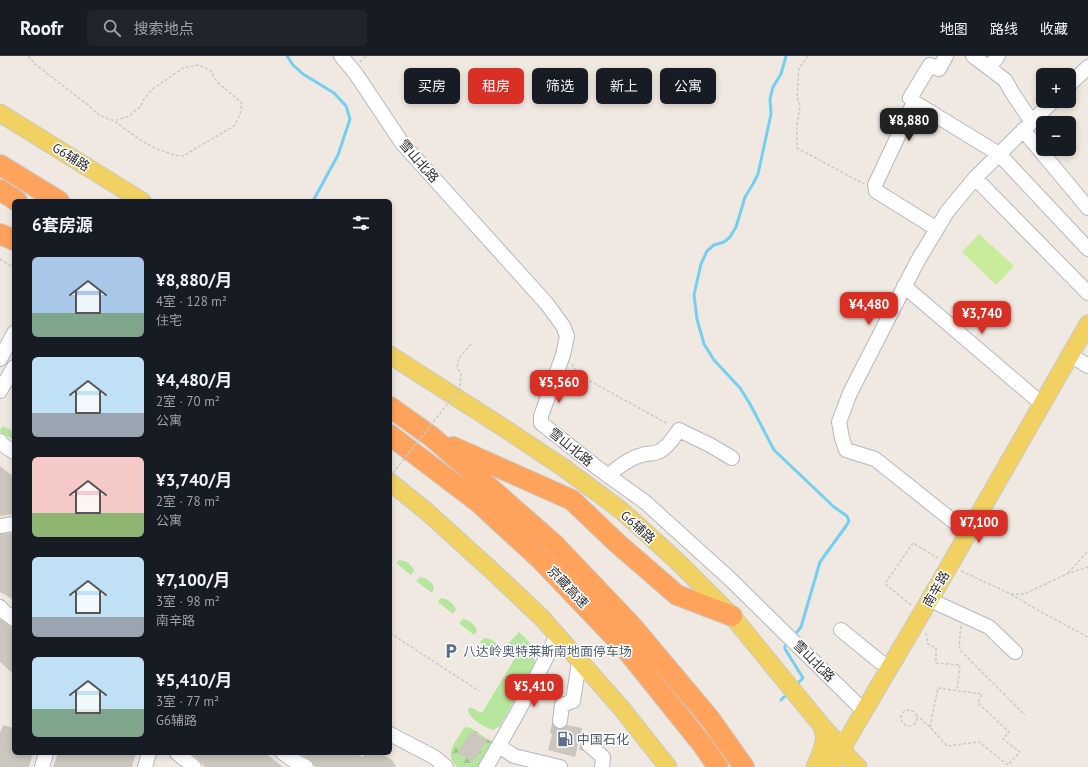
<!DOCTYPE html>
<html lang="zh">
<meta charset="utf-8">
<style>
body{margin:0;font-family:"PT Sans","Noto Sans SC",sans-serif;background:#20242c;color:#f1f3f6;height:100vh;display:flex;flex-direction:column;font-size:15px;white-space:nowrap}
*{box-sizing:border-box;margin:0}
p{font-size:13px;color:#9ea1a6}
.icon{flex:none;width:22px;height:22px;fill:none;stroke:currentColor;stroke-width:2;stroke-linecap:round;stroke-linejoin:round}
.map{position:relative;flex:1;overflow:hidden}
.sheet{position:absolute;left:12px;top:143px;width:380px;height:556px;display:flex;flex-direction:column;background:#171b24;border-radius:6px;box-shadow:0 2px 6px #0003}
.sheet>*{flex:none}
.banner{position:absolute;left:404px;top:12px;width:380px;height:36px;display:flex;gap:8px}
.buttons{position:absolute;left:1036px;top:12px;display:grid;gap:8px}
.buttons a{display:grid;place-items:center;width:40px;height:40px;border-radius:6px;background:#171b24;box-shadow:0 2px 6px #0003;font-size:20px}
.price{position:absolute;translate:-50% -34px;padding:0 9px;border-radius:8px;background:#d93025;color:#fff;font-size:13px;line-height:26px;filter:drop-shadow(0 1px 2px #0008)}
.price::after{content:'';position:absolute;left:50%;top:24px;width:12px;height:9px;margin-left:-6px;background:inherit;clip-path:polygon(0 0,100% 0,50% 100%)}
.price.on{background:#222;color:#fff}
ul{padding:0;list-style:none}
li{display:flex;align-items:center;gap:12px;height:100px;padding:0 20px}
li span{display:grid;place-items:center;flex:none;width:112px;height:80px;border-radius:6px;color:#555}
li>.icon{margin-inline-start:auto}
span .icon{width:48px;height:48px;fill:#fffc;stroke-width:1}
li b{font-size:17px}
h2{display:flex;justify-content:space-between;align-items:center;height:48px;padding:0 20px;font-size:17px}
.chip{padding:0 14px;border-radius:6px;background:#171b24;box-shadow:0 2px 6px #0003;font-size:14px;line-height:36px}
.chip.on{background:#d93025;color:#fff}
header{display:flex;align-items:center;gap:24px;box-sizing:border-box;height:56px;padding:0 20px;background:#171b24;border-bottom:1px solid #363941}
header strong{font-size:19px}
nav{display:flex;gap:22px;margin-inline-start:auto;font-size:14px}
.search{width:280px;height:36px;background:#20242c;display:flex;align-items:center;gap:10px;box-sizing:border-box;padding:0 14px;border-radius:6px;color:#9ea1a6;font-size:15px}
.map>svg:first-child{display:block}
.grass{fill:#b6e59e}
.forest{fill:url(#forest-firs)}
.pitch{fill:#c9ec9a}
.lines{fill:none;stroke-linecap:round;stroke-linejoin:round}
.stream{stroke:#75cff0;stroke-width:3}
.building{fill:#cbc7bf}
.minor-tunnel{stroke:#c8c4bd;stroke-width:14;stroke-dasharray:14 7;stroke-linecap:butt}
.minor-casing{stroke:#b4b7c1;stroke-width:16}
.major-casing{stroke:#c9c9c9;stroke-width:19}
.highway-casing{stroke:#c9c9c9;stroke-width:22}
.path{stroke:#c9c9c9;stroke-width:1.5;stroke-dasharray:3 2;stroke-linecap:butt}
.minor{stroke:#fff;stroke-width:14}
.major{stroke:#f2d163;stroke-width:17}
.highway{stroke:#ffa35c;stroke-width:20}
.path-bridge{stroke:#c9c9c9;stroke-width:1.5;stroke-dasharray:3 2;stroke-linecap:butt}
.labels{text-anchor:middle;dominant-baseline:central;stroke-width:3;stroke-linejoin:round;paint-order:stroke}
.street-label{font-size:13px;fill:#2e2e2e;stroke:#fff}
.service-label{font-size:13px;fill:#4e5e75;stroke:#fff;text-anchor:start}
</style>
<header>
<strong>Roofr</strong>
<div class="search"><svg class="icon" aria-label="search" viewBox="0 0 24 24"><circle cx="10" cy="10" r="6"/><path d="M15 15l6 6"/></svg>搜索地点</div>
<nav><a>地图</a><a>路线</a><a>收藏</a></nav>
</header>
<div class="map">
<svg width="1088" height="711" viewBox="0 0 1088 711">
<defs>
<pattern id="forest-firs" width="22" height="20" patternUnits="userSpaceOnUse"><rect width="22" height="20" fill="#b6e59e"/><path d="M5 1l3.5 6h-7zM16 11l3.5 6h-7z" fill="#9dc588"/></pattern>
</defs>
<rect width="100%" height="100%" fill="#efe9e1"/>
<!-- grass -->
<path class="grass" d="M3,370L14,376V384L0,376V374Z
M399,504C406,504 412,509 414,515L411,519L396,507Z
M420,521C426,522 433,526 434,532L432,537L416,525Z
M441,542C448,543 454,547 456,554L453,558L438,546Z
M463,563C469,564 475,568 477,575L474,579L459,567Z
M519,576C533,589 539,595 532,614L500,670L493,674C486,672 469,663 468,654L470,651L482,657L515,602L511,599C512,594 510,592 507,589Z
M484,582C490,582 497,586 499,592L497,597L480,586Z"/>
<!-- forest -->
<path class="forest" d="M466,671L471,672L492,686L491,693L480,711H457C443,697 456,686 464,672Z"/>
<!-- pitch -->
<path class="pitch" d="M979,178L1014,210L996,229L962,196Z"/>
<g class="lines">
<!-- stream -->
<path class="stream" d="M287,0L293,9L303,18L334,37L346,50L350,63L338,99L313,145
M786,0L781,18L773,31L770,43L771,58L758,118L753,128L745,141L736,171L730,181L724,186L714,189L707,195L701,208L694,239L697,263L704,288L714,304L740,332L750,348L774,394L834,451L847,460L849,465L846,470L820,506L801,571L797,576
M785,590V593L803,622L798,627
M781,644L786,639"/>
</g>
<!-- building -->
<path class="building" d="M0,410L14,421V458L0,460Z
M14,477V544L0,536V478Z
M0,563L14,573V619L0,606Z
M3,669L14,672V697H33L29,711H0V677Z
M567,669L582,672L575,701L548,694L554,670L559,673H564Z
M471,675L487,684L473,706L457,697Z
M58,697H136L132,711H53Z
M190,697H265L283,711H205L199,704Z
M299,697H354L363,701L366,697H380L392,704L396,711H316L310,704Z"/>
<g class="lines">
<!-- minor-tunnel -->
<path class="minor-tunnel" d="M560,665L556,681L589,689"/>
<defs>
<path id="minor" d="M341,0L356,18L402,87L547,248L563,270L567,280L563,299L541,360V367L599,413L645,446L730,523L864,655
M973,0L1005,24L1013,38L1032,66
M989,12L998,0
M1069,29L1088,11
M914,46L910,42L930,9L939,13L946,0
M1023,74L1088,152
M975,122L1088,237
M937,173L876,135L875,129L914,46L999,98L1088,193
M904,230L1042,348
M1070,299L1088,310
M0,303L14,277
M0,335L14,311
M0,385L3,389L14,396
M608,420C618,411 629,402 642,399C648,397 655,398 660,395C668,391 674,381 679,374L710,389L732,402
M0,470L14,468
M968,477L875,403L846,394L842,382L839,366L850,337L917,206L947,156L975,122L1053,45
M930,544L989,571L1015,596
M0,551L3,555L14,563
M841,574L889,613
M560,665L562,649L573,645L579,606
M390,678L434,701L446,711
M589,689L603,701L602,711
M499,690L514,700L560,711
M177,697L194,711
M283,697L293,704L306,711
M42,711L46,697
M145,711L149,697
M486,711C512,668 536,624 557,579"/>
<path id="major" d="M0,57L142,145
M390,299L504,372L564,412L622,455L677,505L732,560L822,670L842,692L848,701L858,711
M390,426L426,455L489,512L542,562L622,653L668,711
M815,711L821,697L825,682L822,670
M831,711L940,526L1088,268"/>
<path id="highway" d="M0,109L59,145
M0,134L17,145
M0,178L14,184
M390,351L432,381L554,488L632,570L710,663L744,711
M390,379L478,446L541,504L625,592L702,688L718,711
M453,391L572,444L617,487L677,539L732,560"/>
</defs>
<!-- minor casing -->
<use href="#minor" class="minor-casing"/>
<!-- major casing -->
<use href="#major" class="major-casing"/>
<!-- highway casing -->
<use href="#highway" class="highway-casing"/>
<!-- path -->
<path class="path" d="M28,0L36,9L88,49L99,59L114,65L142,85L157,93L174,99L183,100L234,70L240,59L242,47L217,26L210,14L198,9L183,12L154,32L144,43L141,50L129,60L114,65
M808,0L799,12L797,41L800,49L797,70V92L864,128
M360,6L366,0
M0,203L14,212
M572,308L579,319L668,368
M961,515L1011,538H1024L1067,518L1088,511
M1068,517L1088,495
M1011,538L1041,556L1088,581
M911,549L885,528L913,487L938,502
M961,570L959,589L961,595L1025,659
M390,577L479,635
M926,577L928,588L936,592V607L960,609L957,634
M938,632L982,638L978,647L1009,676L1003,683L1020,696L1008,709L979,686L947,690L930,671Z
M901 662a8 8 0 1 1 16 0a8 8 0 1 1-16 0Z
M916,659L930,671"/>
<!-- minor -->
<use href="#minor" class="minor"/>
<!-- major -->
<use href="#major" class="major"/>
<!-- highway -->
<use href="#highway" class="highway"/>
<!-- path-bridge -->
<path class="path-bridge" d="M390,421L460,332L461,318L458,313L457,307L460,301L472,287"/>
</g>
<!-- icons -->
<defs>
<symbol id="parking-bare" viewBox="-9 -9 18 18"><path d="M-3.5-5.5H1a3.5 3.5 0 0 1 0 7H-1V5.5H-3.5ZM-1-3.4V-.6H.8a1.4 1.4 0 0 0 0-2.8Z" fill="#5c6f8a" stroke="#fff" stroke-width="2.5" paint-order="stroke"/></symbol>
<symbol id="fuel-bare" viewBox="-9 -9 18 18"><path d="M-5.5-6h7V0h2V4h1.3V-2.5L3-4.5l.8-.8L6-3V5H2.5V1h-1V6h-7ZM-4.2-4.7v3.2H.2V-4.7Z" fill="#5c6f8a" stroke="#fff" stroke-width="2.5" paint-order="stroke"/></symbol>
</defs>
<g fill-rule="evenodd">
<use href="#parking-bare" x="440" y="584" width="22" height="22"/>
<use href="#fuel-bare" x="554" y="672" width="22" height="22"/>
</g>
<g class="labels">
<!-- street labels -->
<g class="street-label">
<text transform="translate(71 101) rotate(32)">G6辅路</text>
<text transform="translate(419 105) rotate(49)">雪山北路</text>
<text transform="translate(571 391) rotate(39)">雪山北路</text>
<text transform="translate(638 471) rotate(42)">G6辅路</text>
<text transform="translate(568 531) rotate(46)">京藏高速</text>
<text transform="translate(936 533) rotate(-60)">南辛路</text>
<text transform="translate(814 605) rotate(45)">雪山北路</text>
</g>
<!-- service labels -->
<g class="service-label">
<text x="463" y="595">八达岭奥特莱斯南地面停车场</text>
<text x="577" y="683">中国石化</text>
</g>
</g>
</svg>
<div class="buttons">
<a>+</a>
<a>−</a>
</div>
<b class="price on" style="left:909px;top:86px">¥8,880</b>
<b class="price" style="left:869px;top:270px">¥4,480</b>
<b class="price" style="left:982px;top:279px">¥3,740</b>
<b class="price" style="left:559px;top:348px">¥5,560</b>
<b class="price" style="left:979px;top:488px">¥7,100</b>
<b class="price" style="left:534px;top:652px">¥5,410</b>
<div class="banner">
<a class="chip">买房</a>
<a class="chip on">租房</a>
<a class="chip">筛选</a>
<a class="chip">新上</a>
<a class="chip">公寓</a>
</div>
<section class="sheet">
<h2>6套房源<svg class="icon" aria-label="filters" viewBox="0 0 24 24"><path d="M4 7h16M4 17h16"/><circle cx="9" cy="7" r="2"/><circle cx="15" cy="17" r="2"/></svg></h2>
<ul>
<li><span style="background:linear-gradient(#a9c7e8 70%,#7fa58c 0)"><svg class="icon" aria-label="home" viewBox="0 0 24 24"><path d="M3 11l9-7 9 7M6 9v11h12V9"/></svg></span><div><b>¥8,880/月</b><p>4室 · 128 m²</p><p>住宅</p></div></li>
<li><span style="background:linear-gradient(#bfe0f5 70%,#9aa5b1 0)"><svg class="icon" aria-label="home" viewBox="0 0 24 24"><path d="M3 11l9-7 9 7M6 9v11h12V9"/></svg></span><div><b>¥4,480/月</b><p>2室 · 70 m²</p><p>公寓</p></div></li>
<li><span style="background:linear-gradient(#f6c9c9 70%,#8fb573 0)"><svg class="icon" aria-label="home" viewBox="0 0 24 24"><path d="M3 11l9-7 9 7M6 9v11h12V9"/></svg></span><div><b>¥3,740/月</b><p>2室 · 78 m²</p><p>公寓</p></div></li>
<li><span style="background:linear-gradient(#bfe0f5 75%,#9aa5b1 0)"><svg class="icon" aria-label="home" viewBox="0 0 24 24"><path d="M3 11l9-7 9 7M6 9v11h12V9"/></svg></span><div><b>¥7,100/月</b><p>3室 · 98 m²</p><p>南辛路</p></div></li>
<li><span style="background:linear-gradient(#bfe0f5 65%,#7fa58c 0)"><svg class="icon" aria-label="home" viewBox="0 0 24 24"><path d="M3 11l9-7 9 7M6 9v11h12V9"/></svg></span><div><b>¥5,410/月</b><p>3室 · 77 m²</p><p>G6辅路</p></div></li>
</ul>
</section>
</div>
